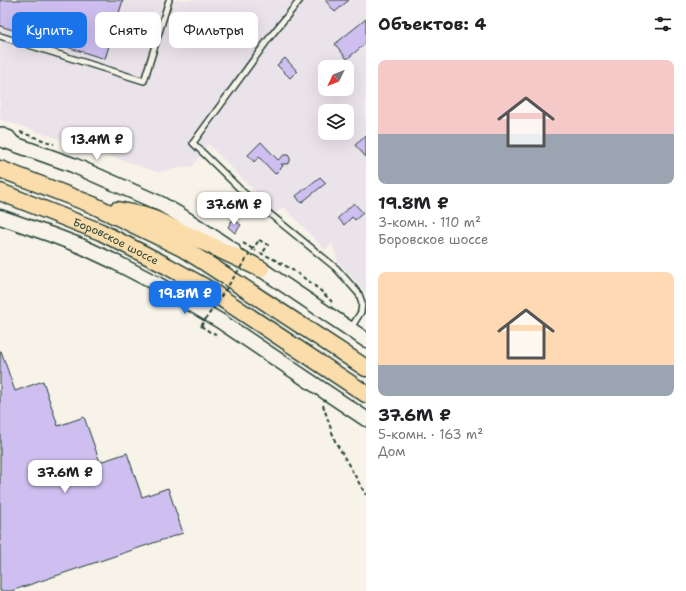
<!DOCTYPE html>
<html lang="ru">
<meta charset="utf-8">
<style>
body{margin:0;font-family:"Shantell Sans",sans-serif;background:#f6f6f6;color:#202124;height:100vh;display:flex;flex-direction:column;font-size:15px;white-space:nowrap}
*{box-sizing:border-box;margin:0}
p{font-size:13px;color:#757577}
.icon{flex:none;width:22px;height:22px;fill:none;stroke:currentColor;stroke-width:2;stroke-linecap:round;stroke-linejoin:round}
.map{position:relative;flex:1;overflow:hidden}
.panel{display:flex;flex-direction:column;background:#fff;width:320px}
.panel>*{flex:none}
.hud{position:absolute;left:12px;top:12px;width:294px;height:36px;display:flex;gap:8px}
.needle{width:26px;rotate:227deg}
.buttons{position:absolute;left:318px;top:60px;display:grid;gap:8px}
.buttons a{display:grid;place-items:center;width:36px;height:36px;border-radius:8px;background:#fff;box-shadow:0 4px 16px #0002;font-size:20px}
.price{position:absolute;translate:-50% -34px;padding:0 9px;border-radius:8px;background:#fff;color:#222;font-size:13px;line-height:26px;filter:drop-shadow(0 1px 2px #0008)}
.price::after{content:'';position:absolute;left:50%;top:24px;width:12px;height:9px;margin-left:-6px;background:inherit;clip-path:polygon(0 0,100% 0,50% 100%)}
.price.selected{background:#1a73e8;color:#fff}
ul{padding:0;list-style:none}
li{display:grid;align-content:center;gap:8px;height:212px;padding:0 12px}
li span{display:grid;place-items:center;height:124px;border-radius:8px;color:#555}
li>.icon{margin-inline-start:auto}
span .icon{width:72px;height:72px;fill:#fffc;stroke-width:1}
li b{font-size:17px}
h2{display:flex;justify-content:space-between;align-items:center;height:48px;padding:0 12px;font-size:17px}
.chip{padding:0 14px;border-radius:8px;background:#fff;box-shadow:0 4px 16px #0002;font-size:14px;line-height:36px}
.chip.selected{background:#1a73e8;color:#fff}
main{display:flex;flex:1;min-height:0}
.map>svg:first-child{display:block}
.built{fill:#ebe3ea;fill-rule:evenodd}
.building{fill:#cebff0;stroke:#1f3d34}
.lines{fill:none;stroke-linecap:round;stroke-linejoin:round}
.lane-casing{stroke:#1f3d34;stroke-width:8}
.secondary-casing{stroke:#1f3d34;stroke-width:17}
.primary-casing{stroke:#1f3d34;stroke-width:19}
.path{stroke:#1f3d34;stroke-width:2;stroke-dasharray:4 3;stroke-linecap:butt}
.lane{stroke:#f7f3e8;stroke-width:5}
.secondary{stroke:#f7f3e8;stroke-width:14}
.primary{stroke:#faddab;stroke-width:16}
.path-bridge{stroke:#1f3d34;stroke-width:2;stroke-dasharray:4 3;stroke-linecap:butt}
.labels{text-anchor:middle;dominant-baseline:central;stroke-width:4;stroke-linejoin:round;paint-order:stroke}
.street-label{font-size:11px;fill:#1f3d34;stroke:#f7f3e8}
</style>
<main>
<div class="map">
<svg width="366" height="591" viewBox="0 0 366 591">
<rect width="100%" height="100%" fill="#f7f3e8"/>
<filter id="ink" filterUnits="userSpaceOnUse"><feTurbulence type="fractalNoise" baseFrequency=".025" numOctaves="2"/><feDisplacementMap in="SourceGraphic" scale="8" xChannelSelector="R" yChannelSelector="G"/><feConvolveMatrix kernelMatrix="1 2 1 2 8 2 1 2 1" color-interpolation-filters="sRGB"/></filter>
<g filter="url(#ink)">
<!-- built -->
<path class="built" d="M0,0H366V294L363,289L338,262L332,244L325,250L284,207L276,213L208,144L193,166L157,172L0,119ZM325,67H347V89H325ZM325,111H347V133H325Z"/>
<!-- building -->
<path class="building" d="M0,0H123L105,59L0,26Z
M325,0H349L335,12Z
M366,19V43L347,59L335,44Z
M285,58L297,71L290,78L277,65Z
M366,136V157L355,145Z
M261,142L278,160L284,155H288L290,158V162L287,164H281L283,166L275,174L259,157L254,162L248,155Z
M320,177L326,183L301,203L296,196Z
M354,203L363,213L355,220L352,217L344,225L338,218Z
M233,219L241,225L235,233L228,227Z
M0,351H1L15,391L43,381L58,426L84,417L100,462L127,453L142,497L168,488L183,533L11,591H0Z"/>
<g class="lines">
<defs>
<path id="lane" d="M300,0L270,37L193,143L243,192L336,268L359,294L362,303L361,312L351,328
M0,36L144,81L169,0
M0,130L11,134L16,140"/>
<path id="secondary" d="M0,139L73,165L161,204L180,215L233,250
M0,217L52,235L81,246L111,260L159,285L220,321L366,419
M252,263L366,340"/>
<g id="primary">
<path d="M0,169L93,205L182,248L206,263L366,368"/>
<path id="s1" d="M0,192L101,232L167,266L203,286L366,394"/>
<path d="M117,210L142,215L154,219L261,269"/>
</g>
</defs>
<!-- lane casing -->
<use href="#lane" class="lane-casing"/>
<!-- secondary casing -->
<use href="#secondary" class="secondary-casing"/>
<!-- primary casing -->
<use href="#primary" class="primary-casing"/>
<!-- path -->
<path class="path" d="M20,132L54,144
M259,240L268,245L262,254
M243,243L256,251
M260,253C283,262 316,284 332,302
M201,326L210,332L216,334
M323,405L335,441L366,495"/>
<!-- lane -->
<use href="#lane" class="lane"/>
<!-- secondary -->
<use href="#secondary" class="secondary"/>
<!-- primary -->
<use href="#primary" class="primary"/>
<!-- path-bridge -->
<path class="path-bridge" d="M201,326L259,240"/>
</g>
</g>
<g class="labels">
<!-- street labels -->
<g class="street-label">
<text stroke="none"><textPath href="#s1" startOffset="126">Боровское шоссе</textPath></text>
</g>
</g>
</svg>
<div class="buttons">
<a><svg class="needle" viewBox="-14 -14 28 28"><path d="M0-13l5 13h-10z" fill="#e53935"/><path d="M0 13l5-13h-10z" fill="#757577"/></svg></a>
<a><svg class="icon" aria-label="layers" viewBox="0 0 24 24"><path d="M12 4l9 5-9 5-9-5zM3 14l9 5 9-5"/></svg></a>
</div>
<b class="price" style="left:97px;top:161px">13.4M ₽</b>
<b class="price" style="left:234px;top:226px">37.6M ₽</b>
<b class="price selected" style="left:185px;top:315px">19.8M ₽</b>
<b class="price" style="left:65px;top:494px">37.6M ₽</b>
<div class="hud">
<a class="chip selected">Купить</a>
<a class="chip">Снять</a>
<a class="chip">Фильтры</a>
</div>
</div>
<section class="panel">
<h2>Объектов: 4<svg class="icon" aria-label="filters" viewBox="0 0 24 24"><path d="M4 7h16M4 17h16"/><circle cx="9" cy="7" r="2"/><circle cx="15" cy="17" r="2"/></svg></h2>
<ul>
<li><span style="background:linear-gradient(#f6c9c9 60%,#9aa5b1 0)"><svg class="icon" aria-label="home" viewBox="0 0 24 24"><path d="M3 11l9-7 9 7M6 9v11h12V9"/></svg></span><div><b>19.8M ₽</b><p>3-комн. · 110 m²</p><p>Боровское шоссе</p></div></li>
<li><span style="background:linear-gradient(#ffd9b3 75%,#9aa5b1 0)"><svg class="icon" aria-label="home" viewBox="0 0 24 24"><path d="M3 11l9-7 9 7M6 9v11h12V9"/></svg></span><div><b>37.6M ₽</b><p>5-комн. · 163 m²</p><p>Дом</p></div></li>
</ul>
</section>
</main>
